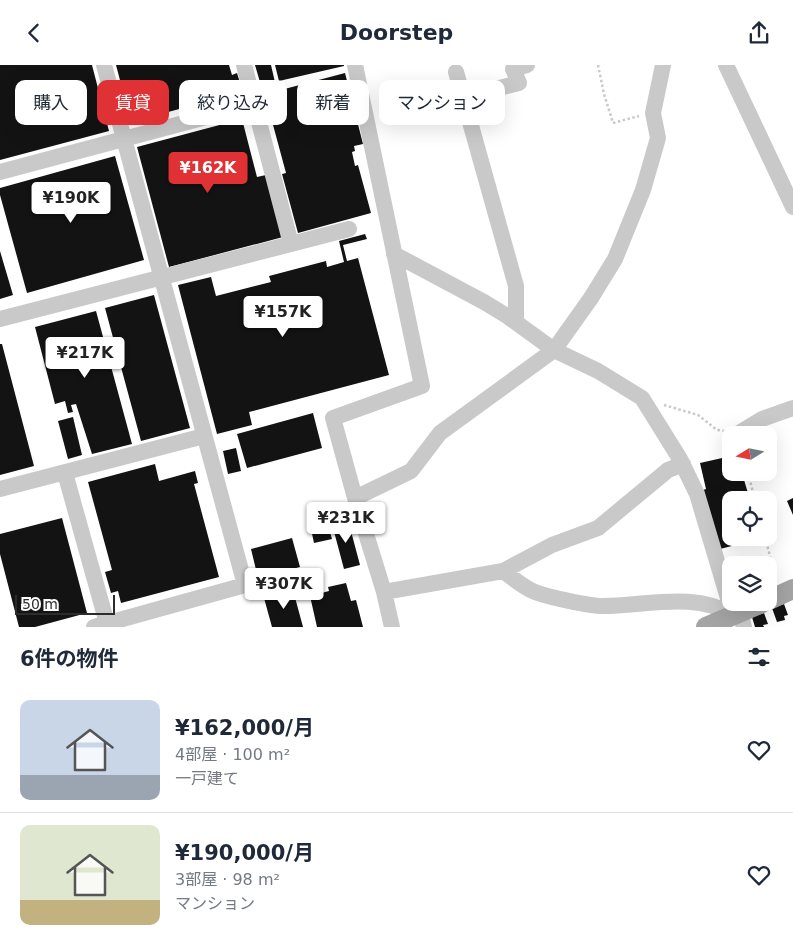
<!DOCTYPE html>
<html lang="ja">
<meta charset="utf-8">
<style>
body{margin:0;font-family:"DejaVu Sans","Noto Sans JP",sans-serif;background:#f2f2f3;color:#1f2937;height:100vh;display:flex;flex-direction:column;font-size:19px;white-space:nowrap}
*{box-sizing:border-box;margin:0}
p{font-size:16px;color:#747a83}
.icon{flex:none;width:28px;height:28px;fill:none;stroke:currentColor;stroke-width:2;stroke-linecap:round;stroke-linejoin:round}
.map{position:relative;height:562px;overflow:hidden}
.panel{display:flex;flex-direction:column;background:#fff;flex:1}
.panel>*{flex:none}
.hud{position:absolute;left:15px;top:15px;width:500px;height:45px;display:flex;gap:10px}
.needle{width:32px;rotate:260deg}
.tools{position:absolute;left:722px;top:361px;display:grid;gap:10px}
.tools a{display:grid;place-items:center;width:55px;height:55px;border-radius:10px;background:#fff;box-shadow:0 5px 20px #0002;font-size:25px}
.scale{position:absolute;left:15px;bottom:12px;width:100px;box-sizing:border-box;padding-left:5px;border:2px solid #2c2c2c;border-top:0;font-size:14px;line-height:18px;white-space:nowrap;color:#2c2c2c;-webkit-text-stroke:4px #fff;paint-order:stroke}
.price{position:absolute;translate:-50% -42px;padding:0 11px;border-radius:5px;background:#fff;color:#222;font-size:16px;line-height:32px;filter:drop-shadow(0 1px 2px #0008)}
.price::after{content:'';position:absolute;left:50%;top:30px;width:15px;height:11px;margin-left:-8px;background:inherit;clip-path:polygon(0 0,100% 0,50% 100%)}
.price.current{background:#e03134;color:#fff}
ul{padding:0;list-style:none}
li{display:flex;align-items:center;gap:15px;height:125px;padding:0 20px}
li+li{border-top:1px solid #e0e1e3}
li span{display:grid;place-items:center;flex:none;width:140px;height:100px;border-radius:10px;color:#555}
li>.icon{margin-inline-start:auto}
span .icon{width:60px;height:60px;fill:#fffc;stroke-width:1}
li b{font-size:21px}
h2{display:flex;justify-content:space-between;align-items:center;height:60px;padding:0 20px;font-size:21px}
.tag{padding:0 18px;border-radius:10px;background:#fff;box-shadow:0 5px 20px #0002;font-size:18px;line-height:45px}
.tag.current{background:#e03134;color:#fff}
header{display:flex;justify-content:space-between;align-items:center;height:65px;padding:0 20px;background:#fff;font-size:22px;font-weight:600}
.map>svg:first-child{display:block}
.building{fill:#131313}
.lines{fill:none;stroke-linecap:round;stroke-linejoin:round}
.path{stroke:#c9c9c9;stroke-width:2.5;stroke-dasharray:2.5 2.5;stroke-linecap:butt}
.minor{stroke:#c9c9c9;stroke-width:16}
.major{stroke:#a4a4a4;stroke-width:20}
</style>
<header><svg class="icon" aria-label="back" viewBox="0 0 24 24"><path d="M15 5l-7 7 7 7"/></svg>Doorstep<svg class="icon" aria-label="share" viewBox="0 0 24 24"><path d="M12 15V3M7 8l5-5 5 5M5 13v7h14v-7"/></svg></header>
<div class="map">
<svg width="793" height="562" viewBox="0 0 793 562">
<rect width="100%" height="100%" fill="#fff"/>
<!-- building -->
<path class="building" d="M0,0H92L109,66L0,95Z
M116,0H229L232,10L237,8L241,21L233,23L235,29L131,57Z
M255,0H271L277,26L345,8L363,79L354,81L355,86L352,87L355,101L358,100L371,148L298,168L282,109L286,108L269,45L272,43L267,23L262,24Z
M275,0H344V1L279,16Z
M242,54L257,112L266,110L283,172L169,202L137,82Z
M115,91L144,195L27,228L0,130V123Z
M365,169L367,174L343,180L347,196L358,193L389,310L249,347L252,360L217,369L178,220L211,212L216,231L271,217L269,211L326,196L327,202L344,197L339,176Z
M0,186L13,230L0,234Z
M154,230L190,363L141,376L105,243Z
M96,246L132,379L92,389L76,339L71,340L73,347L68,348L65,336L55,339L35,262Z
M0,279H2L34,401L0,410Z
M313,348L322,383L247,403L237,369Z
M73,352L82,390L68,394L58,356Z
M236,383L241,406L228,409L223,386Z
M731,391V408H742L750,435H731V472L763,473L720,484L703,425L706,424L700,398Z
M155,399L159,416L195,406L198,418L194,419L219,512L121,538L118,526L111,528L105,507L112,505L88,417Z
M793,433V450L787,436Z
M62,453L87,548L35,562H19L0,489V469Z
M348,455L360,500L344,504L332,459Z
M328,460L332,474L314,478L311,464Z
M292,473L300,502L258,513L251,484Z
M346,518L351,536L356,535L363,562H317L310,531L329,526L328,522Z
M293,525L303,562H272L264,533Z
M784,539L788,550L784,551L785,555L777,557L772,543Z
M764,548L768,559L763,560L764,562H755L752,552Z"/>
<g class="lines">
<!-- path -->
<path class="path" d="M598,0L604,29L613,58L639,51
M664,340L698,350L717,365L725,366
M748,408L755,435
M765,472L776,514"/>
<!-- minor -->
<path class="minor" d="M244,0L291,179
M355,0L422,321L333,353L355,433L384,527L392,562
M726,0L793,142
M456,7L516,221V257
M464,32L519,18L513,4L527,0
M0,107L255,39
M394,189L484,237L507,251L554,285L598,306L642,333L680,394L697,429L733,550
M0,254L349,164
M739,368L762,354L793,343
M65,408L108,562
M0,424L204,371
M355,433L411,406L440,368L554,285L591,233L615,194L643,125L658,73L653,48L663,0
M503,506L552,480L598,463L668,405L683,399
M384,527L503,506C513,513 524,523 535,527C548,532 589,541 603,541C645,541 695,526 733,550
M740,547L744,562
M94,562L245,520L104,0"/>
<!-- major -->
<path class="major" d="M769,535L793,524
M706,562L762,538"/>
</g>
</svg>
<div class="tools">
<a><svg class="needle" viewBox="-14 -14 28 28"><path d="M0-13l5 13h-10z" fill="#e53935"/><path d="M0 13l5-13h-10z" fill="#747a83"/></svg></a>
<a><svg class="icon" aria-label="locate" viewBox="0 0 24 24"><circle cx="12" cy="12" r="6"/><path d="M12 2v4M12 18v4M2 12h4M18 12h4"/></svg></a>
<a><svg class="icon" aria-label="layers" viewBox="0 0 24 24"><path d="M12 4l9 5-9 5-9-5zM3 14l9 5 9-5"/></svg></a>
</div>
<div class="scale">50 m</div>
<b class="price current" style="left:208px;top:129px">¥162K</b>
<b class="price" style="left:71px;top:159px">¥190K</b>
<b class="price" style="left:283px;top:273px">¥157K</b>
<b class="price" style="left:85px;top:314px">¥217K</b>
<b class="price" style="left:346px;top:479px">¥231K</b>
<b class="price" style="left:284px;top:545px">¥307K</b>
<div class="hud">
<a class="tag">購入</a>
<a class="tag current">賃貸</a>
<a class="tag">絞り込み</a>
<a class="tag">新着</a>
<a class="tag">マンション</a>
</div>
</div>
<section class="panel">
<h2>6件の物件<svg class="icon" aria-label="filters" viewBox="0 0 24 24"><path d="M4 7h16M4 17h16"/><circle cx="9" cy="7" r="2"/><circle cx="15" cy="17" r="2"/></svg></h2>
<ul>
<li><span style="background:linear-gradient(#c9d6e8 75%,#9aa5b1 0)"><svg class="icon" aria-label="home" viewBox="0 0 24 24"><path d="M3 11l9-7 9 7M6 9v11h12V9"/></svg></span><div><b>¥162,000/月</b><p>4部屋 · 100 m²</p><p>一戸建て</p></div><svg class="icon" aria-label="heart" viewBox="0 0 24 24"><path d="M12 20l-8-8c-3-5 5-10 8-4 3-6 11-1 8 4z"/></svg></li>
<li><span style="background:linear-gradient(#dfe7d0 75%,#c2b280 0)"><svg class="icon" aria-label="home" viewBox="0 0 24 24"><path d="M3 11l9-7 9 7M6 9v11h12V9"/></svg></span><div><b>¥190,000/月</b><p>3部屋 · 98 m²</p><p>マンション</p></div><svg class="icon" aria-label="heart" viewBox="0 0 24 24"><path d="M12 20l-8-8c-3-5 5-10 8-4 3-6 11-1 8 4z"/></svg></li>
</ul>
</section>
